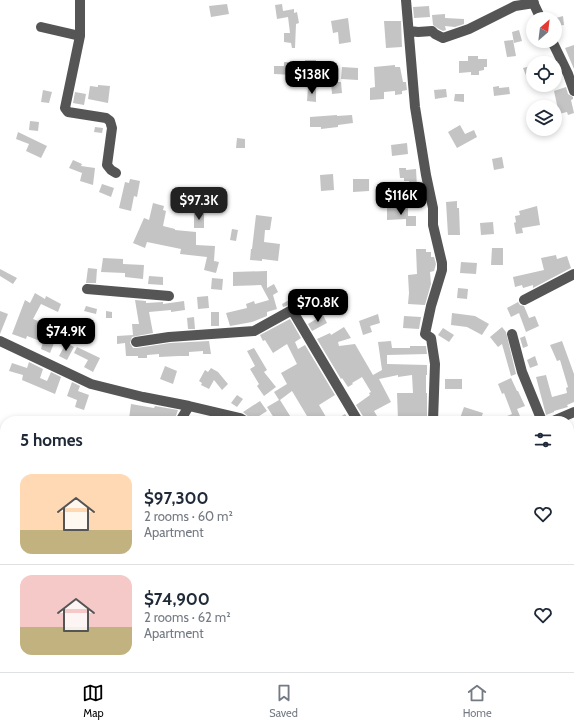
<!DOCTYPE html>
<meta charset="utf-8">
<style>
body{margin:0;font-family:Cabin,sans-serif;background:#f2f2f3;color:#1f2937;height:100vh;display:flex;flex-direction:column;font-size:15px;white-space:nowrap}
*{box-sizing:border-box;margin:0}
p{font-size:13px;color:#747a83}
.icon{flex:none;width:22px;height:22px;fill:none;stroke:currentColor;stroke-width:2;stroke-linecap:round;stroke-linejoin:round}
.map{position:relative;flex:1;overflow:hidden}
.details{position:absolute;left:0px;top:416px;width:574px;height:256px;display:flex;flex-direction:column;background:#fff;border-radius:16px 16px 0 0;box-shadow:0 2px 6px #0003}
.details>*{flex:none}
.needle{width:26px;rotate:28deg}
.fabs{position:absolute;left:526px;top:12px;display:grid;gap:8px}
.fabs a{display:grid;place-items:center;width:36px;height:36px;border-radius:50%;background:#fff;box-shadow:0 2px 6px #0003;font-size:20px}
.price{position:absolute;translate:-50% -34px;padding:0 9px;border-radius:8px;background:#000;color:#fff;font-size:13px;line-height:26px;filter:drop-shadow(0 1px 2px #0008)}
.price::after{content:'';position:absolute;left:50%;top:24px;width:12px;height:9px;margin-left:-6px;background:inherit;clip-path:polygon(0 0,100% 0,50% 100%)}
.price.on{background:#222;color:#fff}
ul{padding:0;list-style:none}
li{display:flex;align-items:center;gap:12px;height:100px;padding:0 20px}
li+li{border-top:1px solid #e0e1e3}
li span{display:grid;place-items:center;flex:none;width:112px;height:80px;border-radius:12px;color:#555}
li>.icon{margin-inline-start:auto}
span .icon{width:48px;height:48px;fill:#fffc;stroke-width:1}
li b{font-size:17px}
h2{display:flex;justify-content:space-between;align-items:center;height:48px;padding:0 20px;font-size:17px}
.tab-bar{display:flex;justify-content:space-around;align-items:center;height:56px;border-top:1px solid #e0e1e3;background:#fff;font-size:11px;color:#747a83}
.tab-bar a{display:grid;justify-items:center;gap:2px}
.tab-bar .on{color:#000}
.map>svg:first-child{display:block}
.building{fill:#c4c4c4}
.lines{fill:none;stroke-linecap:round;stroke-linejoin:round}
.minor{stroke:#555;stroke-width:10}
</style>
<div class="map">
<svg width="574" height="672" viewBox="0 0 574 672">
<rect width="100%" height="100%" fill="#fff"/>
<!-- building -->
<path class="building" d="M227,4L229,14L211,17L209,6Z
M282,4L283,11L294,9V13L297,12L299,23L296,24L295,48H292L291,43L284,42V33H290L288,17L277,19L275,5Z
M429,6L430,17L414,18L413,7Z
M445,14V18L464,19V24L455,27L445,26L446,30L443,31L439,29L433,25L432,15Z
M563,16L564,25L557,26L556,18Z
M348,18L351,42L339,44L338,32L333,33L331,21Z
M384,21H401L402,47L386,48Z
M519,30L522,41L514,43L512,32Z
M513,40L516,56L507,57L504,41Z
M574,45V69L565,48Z
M468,56H478V59H487V67H484V70L479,71V75H471V72L459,73V61H468Z
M305,60H316V64H319L318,71H316V77H305Z
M284,62H291V67H294V75L274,74V66H284Z
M395,65V67H400L403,82H406L407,90L402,91V94L395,95V91L384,92V99L370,100V88L375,87L374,67Z
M531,66L533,71V81L529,83L523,68Z
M342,67L358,68V80L341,79Z
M331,82H341L342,93L332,94Z
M98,85L110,86L108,103L88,99L90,86L98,87Z
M499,86V88L509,87L510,94L494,96L493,87Z
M566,87L568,94L573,97V99L571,100L574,113L568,115L567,112L559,114L554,91Z
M308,88L316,89V102L307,101Z
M446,89L447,97L435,99L434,90Z
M43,90L52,92L49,103L41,102Z
M75,92L86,94L84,105L73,103Z
M455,94H464V102L454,101Z
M337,115V116L352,115L353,123L338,125V127L321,129V127H310V117Z
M30,121L39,122L38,131L29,130Z
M460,125L465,134L474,130L477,137L457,148L448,132Z
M95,127L103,128L102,133L94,132Z
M18,132L47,146L41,158L26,151L29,144L16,139Z
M237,138L245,139V148H236Z
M407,143L408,154L392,156L391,145Z
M502,157L504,168L494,170L492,159Z
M73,160L82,164L81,166L95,168L93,185L80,181L82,173L69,168Z
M399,168H406V170L416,169L417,187L422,186L424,199L413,201L409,181H404V178H400Z
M333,174L334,190L321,191L320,175Z
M130,179L140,181L137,197L134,196L131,211L119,208L125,182L129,183Z
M353,179H369V191L353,192Z
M102,184L114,188L111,197L99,192Z
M457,201V208H459L460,235H448L446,202Z
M153,203L164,206L163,210L166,211L163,226L175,229V230L196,232V245L215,246L214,261L219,262L216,273L204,270L207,257L180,254L181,249L147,242L145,248L133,243L144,218L149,220Z
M537,206L540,225L522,228L523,233L516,234L514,223L516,222L515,216L520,215L519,211Z
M408,207V216H416V226H406V219L387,220V208Z
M194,214H204V228H194Z
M256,215L272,217L270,230H265L264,242L280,244L278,261L262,259V261L250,260L251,249H252Z
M493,222L494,234L481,235L480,223Z
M232,229L238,230L236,241L230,240Z
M492,248H503V265H491Z
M416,249H426V252H431V257H434L436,264L434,271L430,272L431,284L425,305L408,304L409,293L408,275L417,274Z
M556,255L557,259L567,256L571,268L533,288V285L523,288L522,285L515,287L513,277L544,270L541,258Z
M103,258L123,259V264L144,265L143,279L125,277V273L101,272Z
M461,262L477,263L476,274L460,273Z
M88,268L97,269L96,283H86Z
M0,269L17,278L13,284L0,276Z
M267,271V288L274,284L278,292L273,295L277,309L267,312V316L252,322L230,326L226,313L247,308L246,304L254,301L255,304L269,300L261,285L233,286V272Z
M149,276L163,277V285L148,284Z
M212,278L223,279L222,290L211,289Z
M458,288L468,289L467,299L457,298Z
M305,291L309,298L283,307L282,304Z
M35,293L45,299L46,296L61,304L58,312L41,304L33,319L46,324L43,333L56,338L50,353L41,349L43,342L27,336L26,339L12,334L25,300L30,303Z
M208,296L209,308L198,309L197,297Z
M135,300L146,301V303L163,302V304L184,301L185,310L171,312V310L149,312L153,333L132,337L130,343L133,348H137L170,343L209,341L211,354H203V351L189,352V356H179L159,357V354L147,355V358H138V356H126L125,343L117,344V336L133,335L132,324H139Z
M518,302L520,305L524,306L529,318L535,316L539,326L526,332L519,313L511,317L507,308Z
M86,306L97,309L96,314L84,311Z
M0,311L8,314L0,334Z
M106,311L112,312V318H106Z
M211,312H219V326H211Z
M452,313L475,316L489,324L482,335L467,327L451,325Z
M378,314L380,323L370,326L372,332L363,335L359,321Z
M323,315L327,323L312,331L308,324Z
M404,316L421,317L419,329L403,328Z
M194,317L195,329H188L187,318Z
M290,319L301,338L295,342L298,349L305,345L335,395L319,405L326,417L319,421H310L292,391L280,400L292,419L289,421H276L267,407L279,400L274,392L287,384L281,373L297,364L287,344L273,353L265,340L263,341L260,335Z
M344,327L351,338L338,342L339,346L355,344L373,375L382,370L378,342L391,341L392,348H410V346H426L427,354L387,355V364L427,365V375H426V393H427V420H398L397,393H413L412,375L398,377V375L379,379L391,402L374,411L380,421H366L356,405L370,395L369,393L371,392L362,377L352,383L353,384L348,387L342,378L341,379L317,339L330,333L331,335Z
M502,327L506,332L516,374L511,376L502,344L498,347L490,337Z
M443,328L454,335L449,342L438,335Z
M525,336L528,346L523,348L520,338Z
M562,341L574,374V402L567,405L568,407L554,411V412L546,415L536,377L546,375L552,397L567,393L566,388L568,387L560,360L557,361L550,345Z
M66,343L74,347L67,360L59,356Z
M77,347L100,358L93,372L84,367L88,360L74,353Z
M254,348L267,370L264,372L276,387L264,396L257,386L259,384L250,369L255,366L247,351Z
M535,356L538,365L530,368L527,360Z
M29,362L43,369L40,378L47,381L51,372L61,377L55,394L22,380L23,375L9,371L12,363L27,368Z
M165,366L177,371L173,384L160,379Z
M211,368L218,372L228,384L222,390L214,380L209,389L201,385L202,383L199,381L205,370L208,372Z
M511,378L517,391H518L525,406L517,409L522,421H495L512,414L504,393L502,394L498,384Z
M445,379H462V389H445Z
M72,382L80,386L78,391L89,395L84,410L75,407L77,400L67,396Z
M237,395L243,399L237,407L231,403Z
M260,401L267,411L251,421L250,418L243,412Z
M131,404L154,408L155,406L178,410L174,421H141L129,419Z
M464,407L483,413L480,421H459Z
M345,414L350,421H333Z"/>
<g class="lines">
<!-- minor -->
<path class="minor" d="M80,0V36L65,108L68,112L106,118L110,121L112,128L107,165L111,170L116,173
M406,0L415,107L426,175L433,208V225L442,263V270L431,306L425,334L431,338L435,364L433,421
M532,0L541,19
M41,27L80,36
M410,31L418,32L432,31L435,34L443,38L469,29L515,6L534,3
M552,41L568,74L574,91
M87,289L169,296
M524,300L574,274
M512,334L522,372L542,421
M0,341L91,384L143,397L189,406L240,418L245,421
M136,342L169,337L254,331L292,310L358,421
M180,421L189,406
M553,421L574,412
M569,512L574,506
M540,667L544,672
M46,672L55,667
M489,672L490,667"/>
</g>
</svg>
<div class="fabs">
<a><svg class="needle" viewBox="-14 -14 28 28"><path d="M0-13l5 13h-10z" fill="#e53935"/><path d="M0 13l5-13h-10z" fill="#747a83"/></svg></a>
<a><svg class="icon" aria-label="locate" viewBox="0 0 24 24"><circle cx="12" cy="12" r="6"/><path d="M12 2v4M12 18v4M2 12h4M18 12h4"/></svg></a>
<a><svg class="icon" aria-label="layers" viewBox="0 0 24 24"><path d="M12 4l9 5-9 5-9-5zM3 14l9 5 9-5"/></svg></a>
</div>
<b class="price" style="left:312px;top:95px">$138K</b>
<b class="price" style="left:401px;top:216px">$116K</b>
<b class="price on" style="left:199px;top:221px">$97.3K</b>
<b class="price" style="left:318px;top:323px">$70.8K</b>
<b class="price" style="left:66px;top:352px">$74.9K</b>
<section class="details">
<h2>5 homes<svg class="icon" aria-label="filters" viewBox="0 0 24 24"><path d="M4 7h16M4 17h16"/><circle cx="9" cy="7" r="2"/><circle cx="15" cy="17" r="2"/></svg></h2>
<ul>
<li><span style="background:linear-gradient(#ffd9b3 70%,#c2b280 0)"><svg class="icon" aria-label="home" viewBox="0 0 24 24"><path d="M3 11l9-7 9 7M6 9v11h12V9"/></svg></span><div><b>$97,300</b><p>2 rooms · 60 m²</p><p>Apartment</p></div><svg class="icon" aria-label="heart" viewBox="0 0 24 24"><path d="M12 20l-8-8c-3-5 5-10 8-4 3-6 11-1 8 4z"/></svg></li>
<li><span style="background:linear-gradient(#f6c9c9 65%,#c2b280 0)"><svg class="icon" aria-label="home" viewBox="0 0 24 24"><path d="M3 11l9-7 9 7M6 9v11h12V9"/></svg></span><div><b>$74,900</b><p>2 rooms · 62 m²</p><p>Apartment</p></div><svg class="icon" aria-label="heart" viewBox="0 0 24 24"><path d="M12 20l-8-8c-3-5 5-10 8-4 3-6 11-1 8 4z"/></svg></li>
</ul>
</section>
</div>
<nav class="tab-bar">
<a class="on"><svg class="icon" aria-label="map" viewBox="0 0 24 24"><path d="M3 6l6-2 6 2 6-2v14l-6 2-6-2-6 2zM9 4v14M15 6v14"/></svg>Map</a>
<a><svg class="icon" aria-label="saved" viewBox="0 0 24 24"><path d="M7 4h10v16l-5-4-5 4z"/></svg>Saved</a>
<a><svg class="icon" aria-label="home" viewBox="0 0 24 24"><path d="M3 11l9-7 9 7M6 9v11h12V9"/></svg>Home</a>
</nav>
